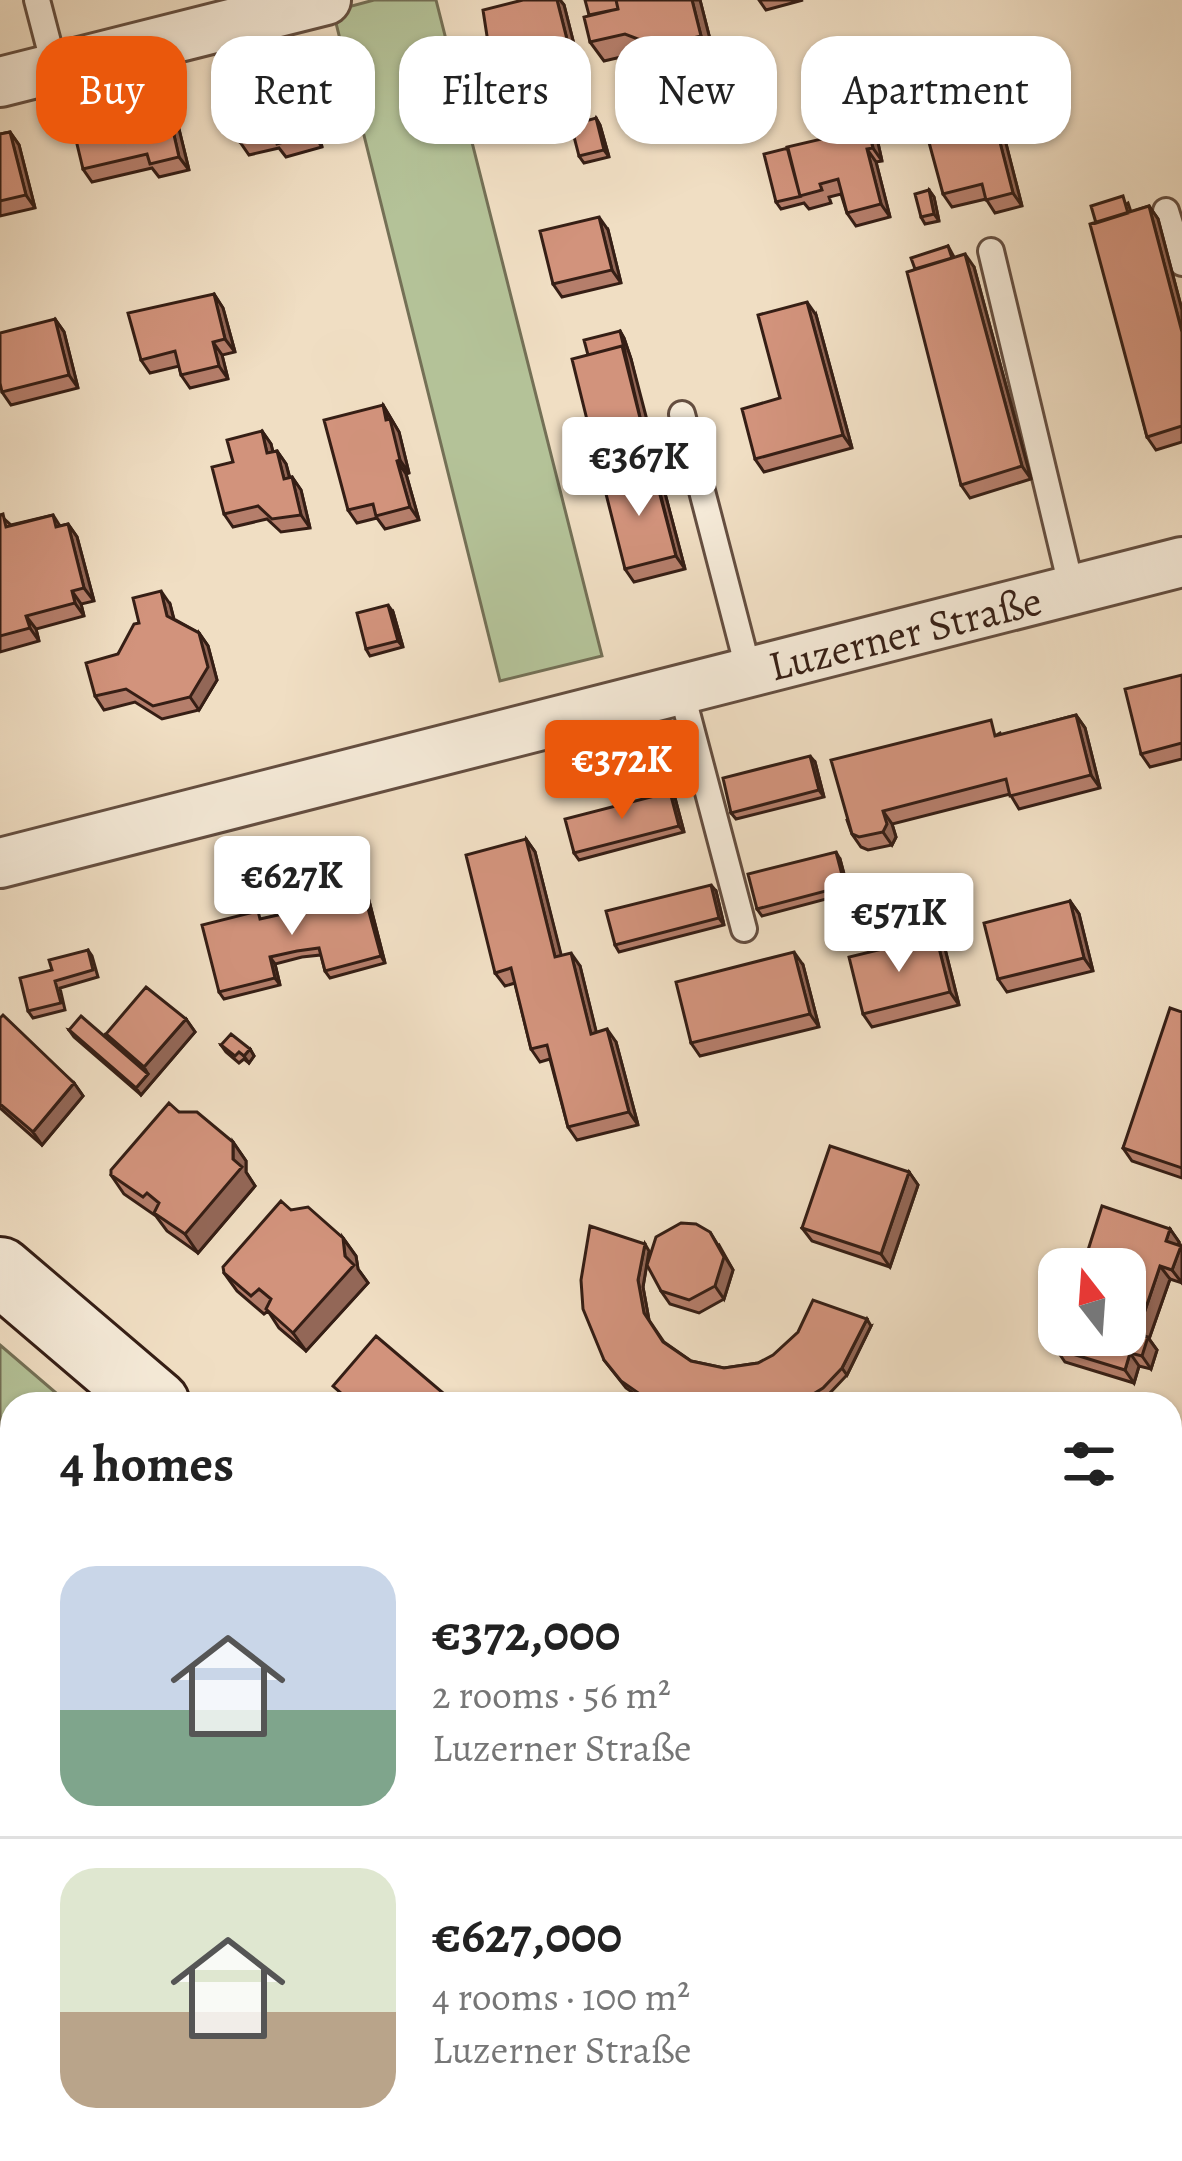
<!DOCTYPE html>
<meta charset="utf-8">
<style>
body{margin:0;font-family:Alegreya,serif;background:#f6f6f6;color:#222;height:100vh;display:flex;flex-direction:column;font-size:45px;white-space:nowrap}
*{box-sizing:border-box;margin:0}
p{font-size:39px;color:#767676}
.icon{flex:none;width:66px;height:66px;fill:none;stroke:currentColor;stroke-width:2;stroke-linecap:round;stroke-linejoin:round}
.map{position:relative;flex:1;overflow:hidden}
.drawer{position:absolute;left:0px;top:1392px;width:1182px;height:771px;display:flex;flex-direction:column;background:#fff;border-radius:36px 36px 0 0;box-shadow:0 3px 9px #0004}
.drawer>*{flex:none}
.banner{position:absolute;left:36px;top:36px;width:1110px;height:108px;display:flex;gap:24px}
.needle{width:78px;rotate:343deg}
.fabs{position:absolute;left:1038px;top:1248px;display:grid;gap:24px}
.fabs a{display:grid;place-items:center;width:108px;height:108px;border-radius:24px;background:#fff;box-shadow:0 3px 9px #0004;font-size:60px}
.price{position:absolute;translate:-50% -102px;padding:0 27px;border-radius:12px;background:#fff;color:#222;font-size:39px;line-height:78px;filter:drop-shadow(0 3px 6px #0008)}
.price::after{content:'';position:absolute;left:50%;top:72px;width:36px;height:27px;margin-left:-18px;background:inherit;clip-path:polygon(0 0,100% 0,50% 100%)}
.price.on{background:#ea580c;color:#fff}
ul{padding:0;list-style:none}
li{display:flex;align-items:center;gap:36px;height:300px;padding:0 60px}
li+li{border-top:3px solid #e0e0e0}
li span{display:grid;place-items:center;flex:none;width:336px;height:240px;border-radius:36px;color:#555}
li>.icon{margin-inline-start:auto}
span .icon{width:144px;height:144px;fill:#fffc;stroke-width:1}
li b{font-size:51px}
h2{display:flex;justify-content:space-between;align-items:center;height:144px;padding:0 60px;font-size:51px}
.chip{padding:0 42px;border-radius:36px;background:#fff;box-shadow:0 3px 9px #0004;font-size:42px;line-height:108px}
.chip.on{background:#ea580c;color:#fff}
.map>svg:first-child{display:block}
.green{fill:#b4c298;stroke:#747056;stroke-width:3}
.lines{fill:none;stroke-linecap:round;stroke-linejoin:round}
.lane-casing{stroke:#644e40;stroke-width:30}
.street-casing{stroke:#644e40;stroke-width:54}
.secondary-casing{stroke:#351e15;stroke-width:72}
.lane{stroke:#f5ead8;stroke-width:24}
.street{stroke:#f5ead8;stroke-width:48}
.secondary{stroke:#f5ead8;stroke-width:66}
.wall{fill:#b57e6b;stroke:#351e15;stroke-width:3}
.shaded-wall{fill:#936757;stroke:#351e15;stroke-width:3}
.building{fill:#d2937c;stroke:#351e15;stroke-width:3}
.labels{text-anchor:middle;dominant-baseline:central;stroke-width:9;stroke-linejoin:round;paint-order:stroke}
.street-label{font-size:42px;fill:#351e15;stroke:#f5ead8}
</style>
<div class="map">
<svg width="1182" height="2161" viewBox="0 0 1182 2161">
<rect width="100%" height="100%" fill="#f0dec3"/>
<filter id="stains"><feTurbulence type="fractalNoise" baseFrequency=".00167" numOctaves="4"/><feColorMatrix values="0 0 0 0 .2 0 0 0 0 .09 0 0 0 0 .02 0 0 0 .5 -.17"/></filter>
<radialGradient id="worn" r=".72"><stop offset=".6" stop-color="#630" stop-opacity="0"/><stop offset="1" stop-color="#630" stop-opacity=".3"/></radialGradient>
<!-- green -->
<path class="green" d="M374,0H436L602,656L500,681L333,11Z
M0,1345L69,1404H12V1764L0,1787Z
M0,1822L12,1829V2151H578L595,2161H0Z"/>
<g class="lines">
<defs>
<path id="lane" d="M37,0L55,69
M1166,211L1182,263
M991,251L1072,590
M682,414L749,672
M681,690L744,929
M732,2151L751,2161"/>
<path id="street" d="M0,82L326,0
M0,863L1182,562"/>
<path id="secondary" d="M0,1271L156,1404
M1170,1649L1182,1621
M1170,2133L1182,2138
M872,2161L878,2151"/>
</defs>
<!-- lane casing -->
<use href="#lane" class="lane-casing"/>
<!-- street casing -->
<use href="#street" class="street-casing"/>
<!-- secondary casing -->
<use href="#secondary" class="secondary-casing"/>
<!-- lane -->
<use href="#lane" class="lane"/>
<!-- street -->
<use href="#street" class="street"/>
<!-- secondary -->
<use href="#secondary" class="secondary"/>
</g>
<!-- wall -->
<path class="wall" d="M523,0H560L564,5L583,80L566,85L571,104L533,114L523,96L511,99L502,86L499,73L491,62Z
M700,0L714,55L666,67L662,62L638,53L604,61L590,42L589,15Z
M759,0H803L766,10Z
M283,66L304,76L322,147L286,157L279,148L249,155L240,142Z
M166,100L175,113L189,170L159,177L152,168L92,182L83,169L140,106Z
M596,118L600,125L609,157L584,163L579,156Z
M10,132L19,145L35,208L0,216V134Z
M1003,132L1022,206L995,213L986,199L952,207L943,194Z
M876,134L882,161L876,162L890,217L856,226L847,213L841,194L829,197L831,203L809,209L804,203L781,209L776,202Z
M929,190L934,197L939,221L925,224L921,217Z
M1128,203L1131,212L1149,206L1158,219L1182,310V442L1156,450L1147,437L1096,223Z
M608,230L621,283L562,297L553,284Z
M948,246L954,257L974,267L1031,479L970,498L961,485L915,269Z
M214,294L223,308L235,352L222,355L228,379L190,388L181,375L179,366L150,373L141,360Z
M816,315L852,448L764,472L755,459Z
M55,319L64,332L78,388L11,405L2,392Z
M620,331L624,338L631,359L659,477L662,482L685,569L634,582L625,569L619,477L613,454L602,457L593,444L588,355Z
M383,405L399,432L409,473L406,474L419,520L385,529L377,518L357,523L348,510Z
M262,431L271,444L273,452L277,451L286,464L290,478L292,477L301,490L310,528L281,532L267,519L233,527L224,514L233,462Z
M0,515L11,525L53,515L60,526L68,524L77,537L94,601L81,604L84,616L36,629L39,641L0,652Z
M170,604L174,619L199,633L208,646L217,680L199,710L162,719L135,702L104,710L95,696L118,654Z
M393,612L403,647L370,656L366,649Z
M1182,675V759L1150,767L1141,754Z
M1076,715L1085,728L1100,788L1019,809L1010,794L892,824L896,837L892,845L868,850L861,847L852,834L847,820L1000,733L1001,735Z
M815,762L824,797L736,819L731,813Z
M670,792L675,798L684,832L579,860L574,853Z
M526,839L535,852L561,956L580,966L596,1032L616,1042L638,1125L577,1140L568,1127L550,1059L540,1062L531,1049L515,983L505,986L495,973Z
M840,859L849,893L762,916L757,909Z
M362,886L367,893L385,963L330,978L325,971L321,955L302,957L275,964L280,985L224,999L219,992L263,919L287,913Z
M716,891L724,925L619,952L615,945Z
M1070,901L1079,914L1093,971L1007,992L998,979Z
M936,936L945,949L959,1005L872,1027L863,1014Z
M88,950L92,956L98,977L60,988L65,1010L33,1018L28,1011L52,970Z
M803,965L819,1027L700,1056L691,1043Z
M1182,1012V1178L1132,1161L1123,1148Z
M0,1018L74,1083L83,1096L42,1145L0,1108Z
M186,1019L195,1032L141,1095L74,1037L69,1030L111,1041L106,1034Z
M221,1045L250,1049L254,1056L249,1063L244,1059L239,1063L226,1052Z
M179,1112L233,1142L246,1161V1172L255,1186L198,1253L167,1231L156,1216L124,1194L111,1175Z
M909,1172L918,1185L890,1267L812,1241L802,1228Z
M291,1210L343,1238L356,1256L358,1269L368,1283L306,1351L279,1328L268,1311L264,1314L237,1291L224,1273Z
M1170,1229L1179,1242L1182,1283L1170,1279L1149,1339L1157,1350L1151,1369L1139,1366L1134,1383L1065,1362L1056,1349Z
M719,1245L733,1270L724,1299L699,1313L670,1304L661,1291Z
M649,1251L643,1287L649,1320L664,1342L691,1361L724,1368L758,1363L871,1326L847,1375L828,1395L813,1404H649L626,1388L604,1360Z
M1182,1886V2011L1170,2006V1903L1174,1904Z"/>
<!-- shaded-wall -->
<path class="shaded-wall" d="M557,0H560L564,5L583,80L574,67Z
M692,0H700L714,55L701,36Z
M295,63L304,76L322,147L313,134Z
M557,72L566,85L571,104L562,90Z
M166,100L175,113L189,170L179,157Z
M596,118L600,125L609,157L604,150Z
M994,119L1003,132L1022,206L1013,193Z
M866,121L876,134L882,161L873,148Z
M10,132L19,145L35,208L26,195Z
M867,149L876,162L890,217L881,204Z
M929,190L934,197L939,221L934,214Z
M1149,206L1158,219L1182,310V332Z
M599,217L608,230L621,283L612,270Z
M965,254L974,267L1031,479L1022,466Z
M214,294L223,308L235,352L225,339Z
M807,302L816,315L852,448L843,435Z
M55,319L64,332L78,388L69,375Z
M620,331L624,338L631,359L653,443L643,430Z
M213,342L222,355L228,379L219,366Z
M383,405L399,432L409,473L400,460Z
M262,431L271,444L276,466L267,453Z
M646,437L651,444L659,477L662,482L685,569L676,556Z
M277,451L286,464L293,492L284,479Z
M397,461L406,474L419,520L410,507Z
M292,477L301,490L310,528L301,515Z
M68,524L77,537L94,601L84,588Z
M72,591L81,604L84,616L75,603Z
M161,591L170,604L176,629L167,616Z
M388,605L393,612L403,647L398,641Z
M26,616L36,629L39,641L30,628Z
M199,633L208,646L217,680L199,710L190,697Z
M1076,715L1085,728L1100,788L1091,775Z
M810,756L815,762L824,797L819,790Z
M670,792L675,798L684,832L679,826Z
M883,811L892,824L896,837L892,845L883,832Z
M526,839L535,852L565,970L555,957Z
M836,852L840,859L849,893L845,886Z
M711,885L716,891L724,925L719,918Z
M362,886L367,893L385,963L381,956Z
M1070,901L1079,914L1093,971L1084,958Z
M936,936L945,949L959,1005L950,992Z
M794,952L803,965L819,1027L810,1014Z
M571,953L580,966L600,1047L591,1034Z
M270,957L275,964L280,985L275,978Z
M186,1019L195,1032L141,1095L136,1088L148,1074L144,1067Z
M607,1029L616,1042L638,1125L629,1112Z
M250,1049L254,1056L249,1063L244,1056Z
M74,1083L83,1096L42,1145L33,1132Z
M233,1142L246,1161V1172L255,1186L198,1253L185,1234L233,1159Z
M909,1172L918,1185L890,1267L881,1254Z
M1170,1229L1179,1242L1175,1254L1166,1241Z
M710,1232L733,1270L724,1299L715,1286Z
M343,1238L356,1256L358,1269L368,1283L306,1351L293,1333L345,1256Z
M645,1244L649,1251L643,1287L649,1320L644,1313L638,1280Z
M1181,1246L1182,1248V1283L1172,1270Z
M1160,1266L1170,1279L1149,1339L1157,1350L1151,1369L1142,1356L1137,1334Z
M867,1319L871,1326L847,1375L842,1368Z
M1130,1353L1139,1366L1134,1383L1125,1370Z"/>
<!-- building -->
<path class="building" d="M523,0H557L574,67L557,72L562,90L524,101L519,82L502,86L496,61L491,62L483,10Z
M585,0H616L618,9L589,15Z
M616,0H692L701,36L653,48L651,44L625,34L590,42L584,17L618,9Z
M278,58L280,67L295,63L313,134L277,144L274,134L240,142L224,82L249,76L247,67Z
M135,99L137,107L166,100L179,157L150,164L147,154L83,169L70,115Z
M596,118L604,150L579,156L571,125Z
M994,119L1013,193L986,200L982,184L943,194L927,135Z
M866,121L873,148L867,149L881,204L847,213L838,179L820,184L822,190L800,196L787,147L839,135L837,128Z
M10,132L26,195L0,201V134Z
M788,148L800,196H802L776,202L764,154Z
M929,190L934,214L921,217L915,194Z
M1123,196L1128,213L1096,223L1091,206Z
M1149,206L1182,332V426L1147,437L1090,224Z
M599,217L612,270L553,284L540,231Z
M948,246L952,258L915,269L911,258Z
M965,254L1022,466L961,485L907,272Z
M214,294L225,339L213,342L219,366L181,375L175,351L141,360L128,313Z
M807,302L843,435L755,459L742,409L780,398L758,315Z
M55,319L69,375L2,392L0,383V333Z
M620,331L624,348L622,346L588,355L584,340Z
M622,346L643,430L593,444L572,359Z
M383,405L386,420L390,419L400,460L397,461L410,507L376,516L373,504L348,510L324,420Z
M262,431L267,453L277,451L284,479L292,477L301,515L272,519L258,506L224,514L212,467L233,462L227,440Z
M646,437L654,470L653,468L619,477L611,446Z
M653,468L676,556L625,569L603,482Z
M3,514L6,527L53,515L56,527L68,524L84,588L72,591L75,603L26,616L30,628L0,636V515Z
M161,591L167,616L199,633L208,667L190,697L153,706L126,689L95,696L86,663L118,654L134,624L139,623L133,598Z
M388,605L398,641L366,649L357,613Z
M1182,675V743L1141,754L1125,689Z
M1076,715L1091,775L1010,796L1006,779L883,811L887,824L883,832L859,837L852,834L831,760L991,720L995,736Z
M810,756L819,790L731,813L723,778Z
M670,792L679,826L574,853L565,819Z
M526,839L555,957L571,953L591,1034L607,1029L629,1112L568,1127L547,1045L531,1049L511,968L495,973L466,855Z
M836,852L845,886L757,909L748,874Z
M711,885L719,918L615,945L606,911Z
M362,886L381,956L325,971L319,948L297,951L270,957L275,978L219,992L202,925L258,911L260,919L287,913L286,908L307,901Z
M1070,901L1084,958L998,979L984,923Z
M936,936L950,992L863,1014L849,957Z
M88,950L93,970L55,981L61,1003L28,1011L20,978L52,970L49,960Z
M794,952L810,1014L691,1043L676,982Z
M146,987L186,1019L144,1067L106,1034Z
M1170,1008L1182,1012V1168L1123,1148Z
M3,1015L74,1083L33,1132L0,1104V1018Z
M81,1016L148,1074L136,1088L69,1030Z
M231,1034L250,1049L244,1056L239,1052L235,1056L221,1045Z
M169,1103L179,1112H197L233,1142V1159L242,1167L185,1234L154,1213L159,1203L147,1193L143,1197L111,1175V1170Z
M830,1146L909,1172L881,1254L802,1228Z
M281,1201L291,1210L308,1207L343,1238L345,1256L354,1265L293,1333L266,1309L271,1299L259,1289L251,1296L224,1273L223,1267Z
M1102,1206L1170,1229L1166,1241L1181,1246L1172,1270L1160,1266L1137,1334L1148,1337L1142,1356L1130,1353L1125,1370L1056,1349L1060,1335H1125V1269H1082Z
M681,1223L696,1224L710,1232L724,1257L715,1286L689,1300L661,1291L647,1265L656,1237Z
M590,1226L645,1244L638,1280L644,1313L663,1342L691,1361L724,1368L758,1363L773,1355L798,1332L813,1300L867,1319L842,1368L823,1388L797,1404H654L621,1381L604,1360L583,1309L581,1280Z
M376,1336L456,1404H348L350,1401L333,1386Z
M1182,1886V1998L1170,1993V1903L1174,1904Z"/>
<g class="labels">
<!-- street labels -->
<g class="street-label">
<text transform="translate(905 633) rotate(-14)">Luzerner Straße</text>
</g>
</g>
<rect width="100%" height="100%" filter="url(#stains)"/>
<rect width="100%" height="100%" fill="url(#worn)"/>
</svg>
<div class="fabs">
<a><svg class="needle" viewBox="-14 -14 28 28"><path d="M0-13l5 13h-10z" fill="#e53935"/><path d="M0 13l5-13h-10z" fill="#767676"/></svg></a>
</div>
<b class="price" style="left:639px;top:519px">€367K</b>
<b class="price on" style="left:622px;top:822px">€372K</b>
<b class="price" style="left:292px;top:938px">€627K</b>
<b class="price" style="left:899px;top:975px">€571K</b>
<div class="banner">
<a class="chip on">Buy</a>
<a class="chip">Rent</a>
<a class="chip">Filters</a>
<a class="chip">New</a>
<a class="chip">Apartment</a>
</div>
<section class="drawer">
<h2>4 homes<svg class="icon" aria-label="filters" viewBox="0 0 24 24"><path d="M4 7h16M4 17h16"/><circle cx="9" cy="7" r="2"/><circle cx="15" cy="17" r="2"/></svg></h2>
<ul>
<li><span style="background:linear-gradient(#c9d6e8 60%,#7fa58c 0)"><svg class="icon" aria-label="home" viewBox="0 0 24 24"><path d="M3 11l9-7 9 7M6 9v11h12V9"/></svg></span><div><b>€372,000</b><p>2 rooms · 56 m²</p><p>Luzerner Straße</p></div></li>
<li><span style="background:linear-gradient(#dfe7d0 60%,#b9a48a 0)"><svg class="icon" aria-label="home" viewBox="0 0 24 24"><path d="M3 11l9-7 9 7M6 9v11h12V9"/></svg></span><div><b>€627,000</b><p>4 rooms · 100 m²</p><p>Luzerner Straße</p></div></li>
</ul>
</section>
</div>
